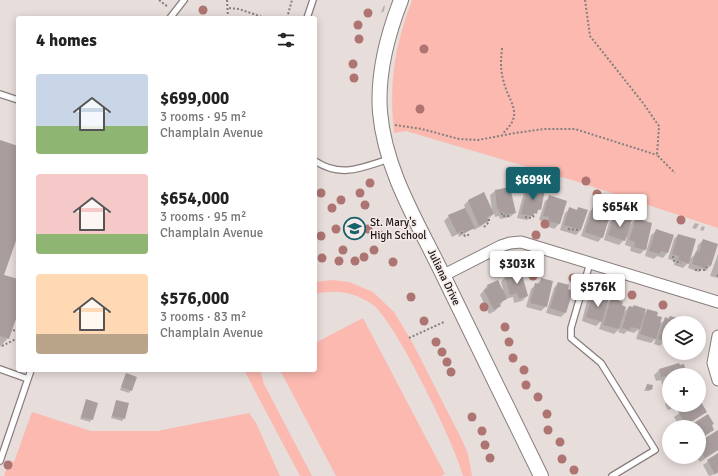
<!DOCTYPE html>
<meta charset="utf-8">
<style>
body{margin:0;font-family:Signika,sans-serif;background:#f6f6f6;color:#222;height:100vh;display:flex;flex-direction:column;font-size:15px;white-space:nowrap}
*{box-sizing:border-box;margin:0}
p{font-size:13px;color:#767676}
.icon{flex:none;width:22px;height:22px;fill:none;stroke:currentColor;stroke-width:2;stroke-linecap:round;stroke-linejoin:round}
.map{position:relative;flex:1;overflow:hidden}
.panel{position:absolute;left:16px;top:16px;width:301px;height:356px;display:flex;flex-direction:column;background:#fff;border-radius:4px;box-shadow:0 2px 10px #0003}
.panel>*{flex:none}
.controls{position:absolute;left:662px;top:316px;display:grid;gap:8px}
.controls a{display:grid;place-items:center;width:44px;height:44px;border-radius:50%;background:#fff;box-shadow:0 2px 10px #0003;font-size:20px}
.price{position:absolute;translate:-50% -34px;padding:0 9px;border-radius:4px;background:#fff;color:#222;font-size:13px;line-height:26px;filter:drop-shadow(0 1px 2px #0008)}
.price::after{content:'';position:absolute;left:50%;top:24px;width:12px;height:9px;margin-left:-6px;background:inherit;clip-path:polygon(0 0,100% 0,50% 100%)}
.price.active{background:#16636d;color:#fff}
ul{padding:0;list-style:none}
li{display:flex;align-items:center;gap:12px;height:100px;padding:0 20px}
li span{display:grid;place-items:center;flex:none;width:112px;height:80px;border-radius:4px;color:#555}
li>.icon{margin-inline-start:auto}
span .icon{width:48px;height:48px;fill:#fffc;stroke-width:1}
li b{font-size:17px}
h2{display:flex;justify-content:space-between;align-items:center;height:48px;padding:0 20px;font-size:17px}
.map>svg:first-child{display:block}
.green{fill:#fbb9b0}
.shadow{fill:#0003}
.building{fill:#a99e9d}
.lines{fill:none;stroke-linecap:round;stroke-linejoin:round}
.service-casing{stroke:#877d7c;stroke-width:8}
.minor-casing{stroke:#877d7c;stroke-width:13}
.tertiary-casing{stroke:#877d7c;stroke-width:16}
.path{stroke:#857f7d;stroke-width:2;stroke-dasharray:2 2;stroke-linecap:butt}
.service{stroke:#fff;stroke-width:5.5}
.minor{stroke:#fff;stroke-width:11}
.tertiary{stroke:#fff;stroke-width:14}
.tree{fill:#ae7471}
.labels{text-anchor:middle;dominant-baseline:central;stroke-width:3;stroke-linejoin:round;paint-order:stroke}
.poi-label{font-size:11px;fill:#1a1716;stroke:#f5eae8;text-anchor:start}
.street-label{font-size:11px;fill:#1a1716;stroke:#f5eae8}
</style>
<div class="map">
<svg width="718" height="476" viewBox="0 0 718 476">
<rect width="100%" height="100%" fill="#e7dddb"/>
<!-- green -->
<path class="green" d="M412,0H718V228L575,181L406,131L394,133C389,82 394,48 412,0Z
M332,280L349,282L373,292L394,312L411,340L463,442L468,454L472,476H463C456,446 395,321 373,305C355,292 336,289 315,294V282Z
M363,318L445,474L441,476H336L280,370H315V343Z
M244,370H260L264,384L312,476H300Z
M32,412L91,431H157L249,413L256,423L280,476H4L9,461L14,462Z"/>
<!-- shadow -->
<path class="shadow" d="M385,5L384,11L381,13L383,7Z
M0,141L18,147V232L3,275L18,280V310L8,338L0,347Z
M523,172L526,179L524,181L520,180L521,174Z
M528,187L540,209L527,220L517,218L524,192Z
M509,188L515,213L510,217L500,219L499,216L495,217L494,213L483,225L474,230L473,228L459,237L458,234L452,237L444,221L449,216L465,208L464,205L469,200L492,211L490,195L495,191Z
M550,197L566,201L559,224L554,229L544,225L545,222L539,220L545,201Z
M579,208L581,230L576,235L560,230L565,213L570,209L576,211Z
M593,208L602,237L598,242L581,236L589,212Z
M614,218L622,220L624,218L628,227L636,219L647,248L640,254L630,251L631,247L625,245L627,237L619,245L604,240L609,223Z
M695,223L699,224L696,229L692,228Z
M702,226L705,227L703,231L700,230Z
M656,231L673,236L667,253L663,258L657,256L654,259L645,256L651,235Z
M678,235L689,260L696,253L698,245L703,240L710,266L706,271L702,269L699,272L688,268L690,261L683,268L674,265L675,261L668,259L674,239Z
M718,254V278L710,276Z
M505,277L527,296L522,301L514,303L513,297L505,299L495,311L489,314L480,295L487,286L503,289L501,282Z
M542,279L546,306L541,311L526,307L531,289Z
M558,283L565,313L561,317L546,313L554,288Z
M598,295L606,305L611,299L623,313L629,307L643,315L648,310L656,316L659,324L670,317L679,323H669V344L663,342L660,346L654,344L656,338L651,343L636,339L639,329L634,333L627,331L624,334L618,332L620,328L614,334L599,329L602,320L596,326L582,321L587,301L592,296L596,298Z
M684,321L691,323H682Z
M659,370L685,375H669V386L663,388L661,380L656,381L654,375Z
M126,374L131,390L129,393L120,390Z
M647,385L651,389L649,391H644Z
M669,391V405H681L668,410L665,404L667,401L665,395Z
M87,400L97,404L90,422L80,419Z
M117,401L124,418L122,421L111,418Z
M690,405H699L706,412L684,427H680L674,417Z
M708,416L713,430L699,441V427H690Z
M718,431V450L700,462L697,457H699V443Z
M718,454V473L709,476L703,465Z"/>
<!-- building -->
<path class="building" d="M0,140L18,146V235L4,275L18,279V313L9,339L0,336Z
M522,171H528L527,179H522Z
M528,186L545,189L541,210L538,209L537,214L534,213L533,216L521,214Z
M510,187L516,213L504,215V212L499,213V209H497L495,190Z
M484,192L494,214L487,217L489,221L479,226L468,200Z
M549,195L567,201L560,224L548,221L549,217L543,216Z
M593,206L611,212L603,238L585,232Z
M569,207L577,210L578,207L588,210L581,230L564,225Z
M465,208L475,228L464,233L463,230L457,233L448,215Z
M614,217L623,220L624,217L632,219L625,241L608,235Z
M636,218L652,223L646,250L634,247L635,242L629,240Z
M656,229L674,235L668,253L661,251L660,254L649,251Z
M678,234L696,239L689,264L678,260L679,256L672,254Z
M703,239L718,244L711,266L706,265L705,268L692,264L696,251L699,252Z
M515,273L516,276L522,274L528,296L519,299L517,293L510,295L505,276Z
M541,278L553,281L547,307L530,303L535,283L540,284Z
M498,280L507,299L499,303L501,306L494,310L484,290L488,288L487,285Z
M558,282L569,285L568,289L573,291L566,313L550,308Z
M597,294L609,298L602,322L586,317L592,295L597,297Z
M611,298L623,302L622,305L626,307L619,329L603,325Z
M634,305L646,309L640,329L631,327L630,330L622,328L629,306L633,307Z
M647,309L658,312L657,316L662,317L656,339L640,334Z
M670,316L681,319L680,323H669V338H667L666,341L658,339L665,317L669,319Z
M679,363L680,365L684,364L687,375H669V383H667L665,376L661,377L659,369Z
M126,373L137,377L132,391L121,387Z
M647,384L653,385L652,390L646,389Z
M86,399L98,403L93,420L81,417Z
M116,400L129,403L125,419L112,416Z
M701,402L707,412L686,425L678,411L688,405H699Z
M708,414L714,424L712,425L714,430L699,439V427L689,426Z
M718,430V450L705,458L699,448V442Z
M718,453V472L715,474L707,460Z"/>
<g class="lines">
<defs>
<path id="service" d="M170,18L184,0
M307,18L313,0
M0,94L18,100
M315,161C341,178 361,168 389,159
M590,263L571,328V338L601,363L655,450L612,476
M0,369L28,379
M0,461L31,370"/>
<path id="minor" d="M444,275L501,246L510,243L521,242L718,302
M718,336L713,363L718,380"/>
<path id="tertiary" d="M401,0C387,36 377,74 380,112C385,171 418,223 443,275C476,342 509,409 541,476"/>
</defs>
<!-- service casing -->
<use href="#service" class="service-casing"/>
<!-- minor casing -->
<use href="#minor" class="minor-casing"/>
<!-- tertiary casing -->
<use href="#tertiary" class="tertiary-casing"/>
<!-- path -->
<path class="path" d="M159,0L168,7
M227,0L228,18
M585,0L590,36L643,103L659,126L657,155L675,173
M229,8L239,9L265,18
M287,18L292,0
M502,48C501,59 500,68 503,79C508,103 526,113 502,134
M395,125L422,129L459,139L478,140L515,133L544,129H575L657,155
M502,213V216H510
M525,217L531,218L535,215
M484,227L489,222V217
M568,229L578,230
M461,232L465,236L471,234
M673,256L674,261L681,263
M695,270H705L707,266
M717,275L718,276
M17,278L18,274
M13,330L18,332
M409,338L444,322
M2,346L18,338"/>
<!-- service -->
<use href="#service" class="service"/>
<!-- minor -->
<use href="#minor" class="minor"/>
<!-- tertiary -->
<use href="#tertiary" class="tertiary"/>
</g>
<!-- trees -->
<g class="tree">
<circle cx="203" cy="10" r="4.5"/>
<circle cx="368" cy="13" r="4.5"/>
<circle cx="358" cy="25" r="4.5"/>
<circle cx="359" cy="39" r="4.5"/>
<circle cx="424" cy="49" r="4.5"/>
<circle cx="353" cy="64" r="4.5"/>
<circle cx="354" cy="78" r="4.5"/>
<circle cx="420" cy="109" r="4.5"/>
<circle cx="586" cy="181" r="4.5"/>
<circle cx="370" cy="183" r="4.5"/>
<circle cx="321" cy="193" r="4.5"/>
<circle cx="360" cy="193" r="4.5"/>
<circle cx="597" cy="194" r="4.5"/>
<circle cx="341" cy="200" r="4.5"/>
<circle cx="365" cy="205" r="4.5"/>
<circle cx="332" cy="208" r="4.5"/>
<circle cx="681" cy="220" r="4.5"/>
<circle cx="545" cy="224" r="4.5"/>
<circle cx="336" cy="229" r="4.5"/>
<circle cx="368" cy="229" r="4.5"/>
<circle cx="380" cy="235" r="4.5"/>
<circle cx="536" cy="235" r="4.5"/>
<circle cx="321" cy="236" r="4.5"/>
<circle cx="343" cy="250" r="4.5"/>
<circle cx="374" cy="250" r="4.5"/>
<circle cx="364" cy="257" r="4.5"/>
<circle cx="322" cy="258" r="4.5"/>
<circle cx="339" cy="261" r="4.5"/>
<circle cx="355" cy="261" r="4.5"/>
<circle cx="393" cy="262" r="4.5"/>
<circle cx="536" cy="267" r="4.5"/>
<circle cx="518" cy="270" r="4.5"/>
<circle cx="533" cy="276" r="4.5"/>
<circle cx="573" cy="278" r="4.5"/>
<circle cx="596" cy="284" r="4.5"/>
<circle cx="632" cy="295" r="4.5"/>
<circle cx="411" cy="297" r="4.5"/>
<circle cx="663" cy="305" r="4.5"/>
<circle cx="484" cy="307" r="4.5"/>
<circle cx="424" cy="321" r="4.5"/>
<circle cx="505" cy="327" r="4.5"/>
<circle cx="436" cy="342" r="4.5"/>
<circle cx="509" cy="342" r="4.5"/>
<circle cx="442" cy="352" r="4.5"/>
<circle cx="513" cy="358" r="4.5"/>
<circle cx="447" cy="362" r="4.5"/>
<circle cx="524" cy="370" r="4.5"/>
<circle cx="451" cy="372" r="4.5"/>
<circle cx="526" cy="385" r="4.5"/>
<circle cx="538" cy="397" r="4.5"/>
<circle cx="547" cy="414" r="4.5"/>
<circle cx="472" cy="417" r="4.5"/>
<circle cx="548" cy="430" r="4.5"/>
<circle cx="482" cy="431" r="4.5"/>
<circle cx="560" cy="442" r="4.5"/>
<circle cx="485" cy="445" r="4.5"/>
<circle cx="490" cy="458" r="4.5"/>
<circle cx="562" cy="459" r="4.5"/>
<circle cx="8" cy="465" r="4.5"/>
<circle cx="574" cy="470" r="4.5"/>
</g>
<!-- icons -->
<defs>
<symbol id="school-ring" viewBox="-11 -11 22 22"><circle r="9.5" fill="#f5eae8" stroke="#16636d" stroke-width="1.5"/><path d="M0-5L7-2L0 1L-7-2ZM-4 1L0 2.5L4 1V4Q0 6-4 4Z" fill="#16636d"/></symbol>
</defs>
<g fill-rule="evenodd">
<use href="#school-ring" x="342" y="216" width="25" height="25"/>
</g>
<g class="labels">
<!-- poi labels -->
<g class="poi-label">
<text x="370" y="222">St. Mary's<tspan x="370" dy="13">High School</tspan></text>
</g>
<!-- street labels -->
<g class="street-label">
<text transform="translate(444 277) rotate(64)">Juliana Drive</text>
</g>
</g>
</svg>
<div class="controls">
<a><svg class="icon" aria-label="layers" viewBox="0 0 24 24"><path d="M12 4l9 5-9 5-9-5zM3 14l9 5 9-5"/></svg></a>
<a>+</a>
<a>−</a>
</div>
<b class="price active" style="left:533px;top:201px">$699K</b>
<b class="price" style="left:620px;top:228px">$654K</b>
<b class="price" style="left:517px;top:285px">$303K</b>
<b class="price" style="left:598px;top:308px">$576K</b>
<section class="panel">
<h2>4 homes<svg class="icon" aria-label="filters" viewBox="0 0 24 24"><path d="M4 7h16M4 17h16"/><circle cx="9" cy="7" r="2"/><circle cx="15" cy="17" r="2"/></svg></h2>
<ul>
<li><span style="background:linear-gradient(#c9d6e8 65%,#8fb573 0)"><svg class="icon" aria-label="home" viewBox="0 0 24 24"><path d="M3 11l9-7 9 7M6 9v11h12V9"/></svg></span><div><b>$699,000</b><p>3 rooms · 95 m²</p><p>Champlain Avenue</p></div></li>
<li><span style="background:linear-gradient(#f6c9c9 75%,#8fb573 0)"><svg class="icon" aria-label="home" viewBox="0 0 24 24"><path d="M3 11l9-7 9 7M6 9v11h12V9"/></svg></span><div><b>$654,000</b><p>3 rooms · 95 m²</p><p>Champlain Avenue</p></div></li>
<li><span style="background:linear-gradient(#ffd9b3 75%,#b9a48a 0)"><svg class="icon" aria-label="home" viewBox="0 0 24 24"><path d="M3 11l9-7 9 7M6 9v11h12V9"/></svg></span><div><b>$576,000</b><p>3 rooms · 83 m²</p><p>Champlain Avenue</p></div></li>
</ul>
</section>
</div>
